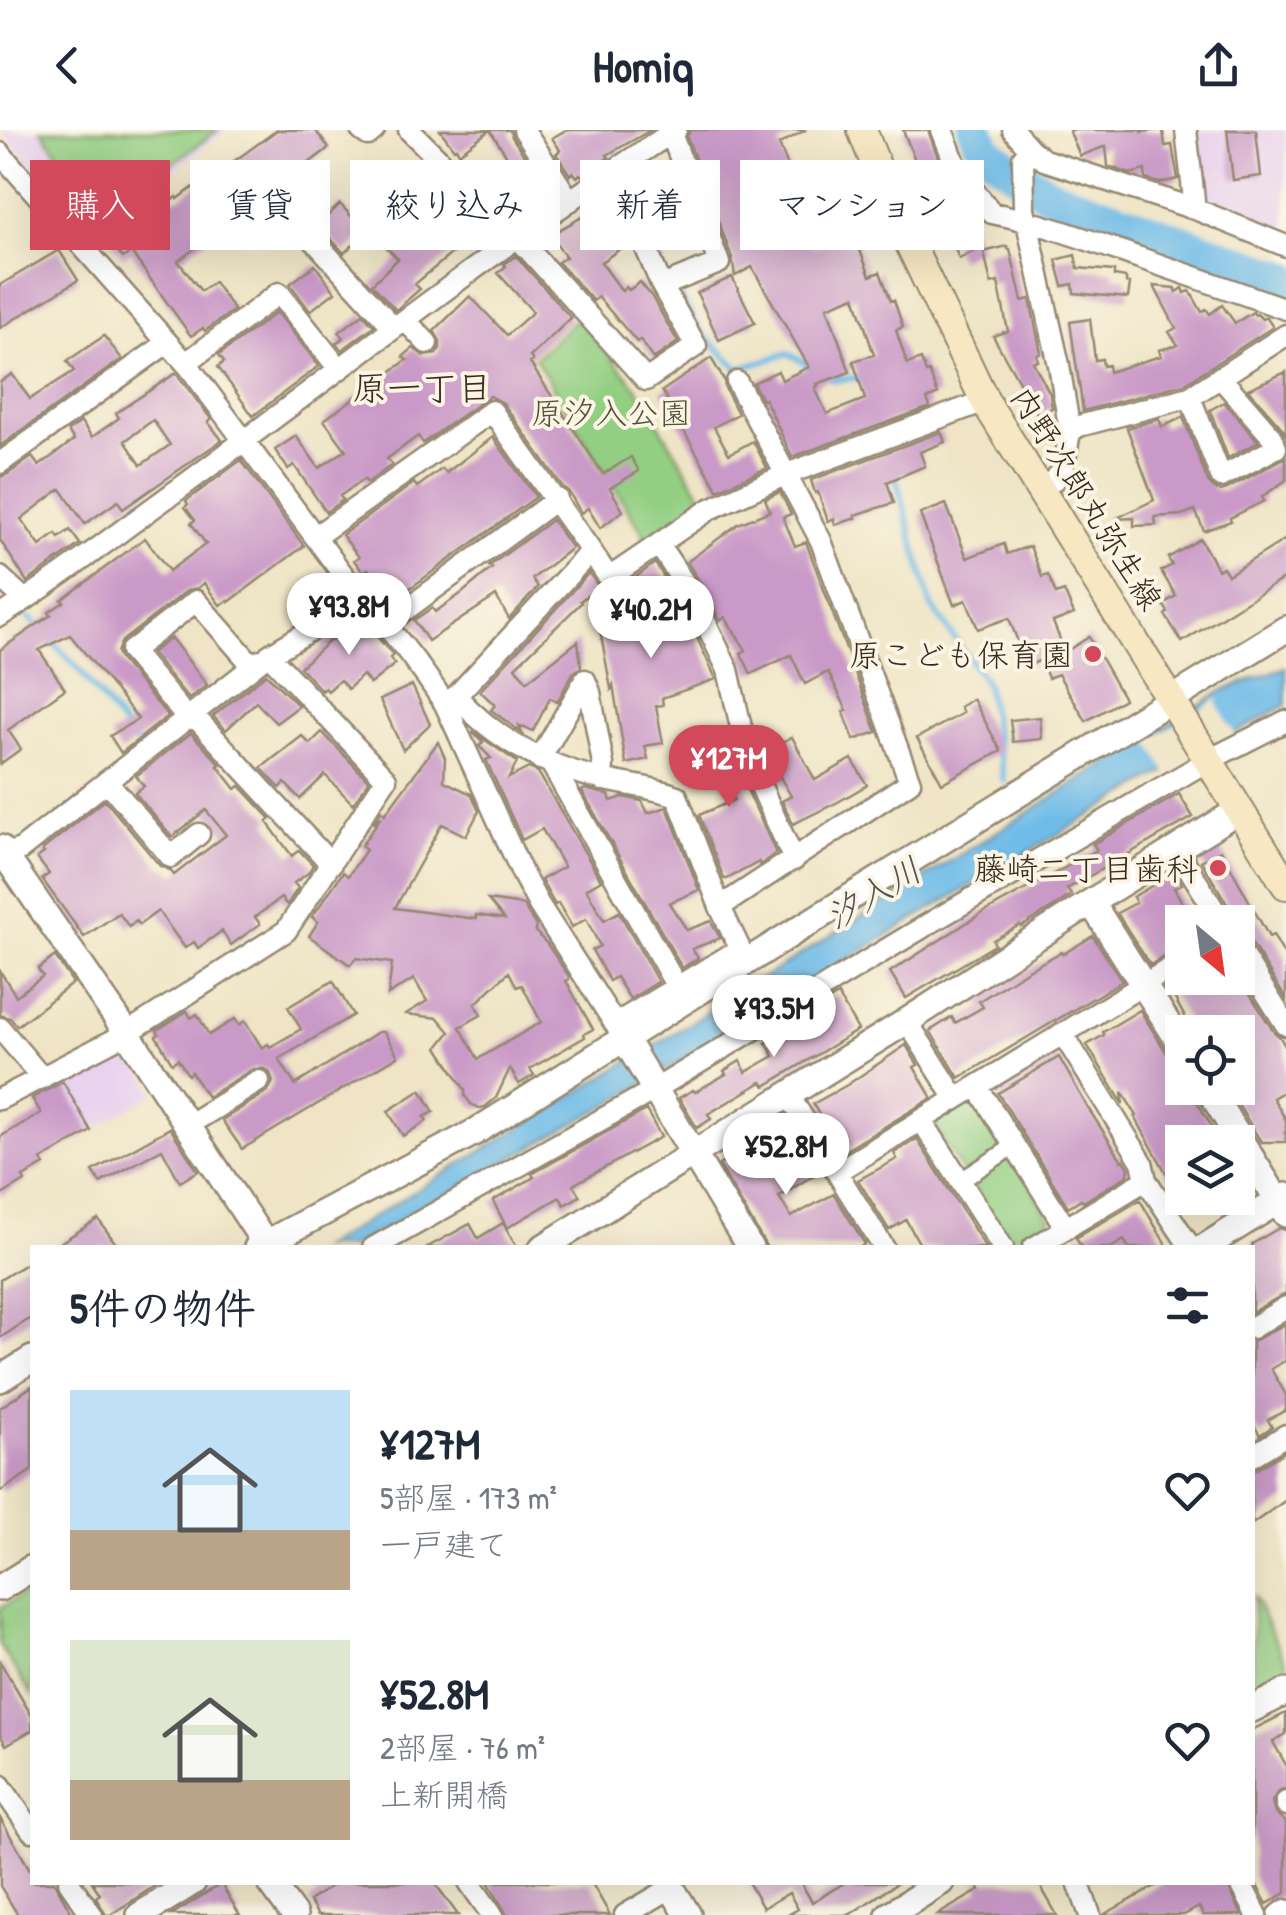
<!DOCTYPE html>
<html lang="ja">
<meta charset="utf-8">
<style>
body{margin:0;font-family:"Patrick Hand","Klee One",sans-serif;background:#f2f2f3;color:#1f2937;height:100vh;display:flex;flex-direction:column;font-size:38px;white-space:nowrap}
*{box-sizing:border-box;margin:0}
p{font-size:32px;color:#747a83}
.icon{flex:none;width:55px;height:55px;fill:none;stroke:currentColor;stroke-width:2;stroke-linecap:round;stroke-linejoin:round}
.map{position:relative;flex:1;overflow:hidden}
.details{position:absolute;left:30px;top:1115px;width:1225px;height:640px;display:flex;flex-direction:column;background:#fff;border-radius:0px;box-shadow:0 10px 40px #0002}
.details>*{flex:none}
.hud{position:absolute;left:30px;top:30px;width:1228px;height:90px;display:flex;gap:20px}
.needle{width:65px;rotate:151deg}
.controls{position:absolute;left:1165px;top:775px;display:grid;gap:20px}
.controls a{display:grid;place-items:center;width:90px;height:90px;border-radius:0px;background:#fff;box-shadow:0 10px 40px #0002;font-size:50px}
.price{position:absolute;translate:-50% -85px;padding:0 22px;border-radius:35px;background:#fff;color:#222;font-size:32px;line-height:65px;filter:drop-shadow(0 2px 5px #0008)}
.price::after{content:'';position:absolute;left:50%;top:60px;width:30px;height:22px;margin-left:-15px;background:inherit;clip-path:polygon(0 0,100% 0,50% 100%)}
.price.selected{background:#d1495b;color:#fff}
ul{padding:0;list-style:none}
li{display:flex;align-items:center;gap:30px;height:250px;padding:0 40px}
li span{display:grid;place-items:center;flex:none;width:280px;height:200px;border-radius:0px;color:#555}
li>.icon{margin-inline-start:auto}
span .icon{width:120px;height:120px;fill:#fffc;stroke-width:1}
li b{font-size:42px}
h2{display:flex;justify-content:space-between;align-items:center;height:120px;padding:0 40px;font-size:42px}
.pill{padding:0 35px;border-radius:0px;background:#fff;box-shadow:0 10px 40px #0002;font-size:35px;line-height:90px}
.pill.selected{background:#d1495b;color:#fff}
header{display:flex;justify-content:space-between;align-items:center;height:130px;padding:0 40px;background:#fff;font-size:45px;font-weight:800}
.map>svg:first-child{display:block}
.built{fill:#e8d2ee}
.green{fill:#93cf83;stroke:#677c50;stroke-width:2.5}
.water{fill:#6fbce8;stroke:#557383;stroke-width:2.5}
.pier{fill:#efe5c6}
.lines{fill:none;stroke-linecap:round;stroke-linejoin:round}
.stream{stroke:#6fbce8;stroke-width:6}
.river{stroke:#6fbce8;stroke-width:35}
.building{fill:#c999c7;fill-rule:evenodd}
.pedestrian-casing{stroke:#958872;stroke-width:20}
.minor-casing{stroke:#958872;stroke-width:25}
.tertiary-casing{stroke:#958872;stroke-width:30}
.secondary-casing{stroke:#958872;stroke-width:32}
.pedestrian{stroke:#fff;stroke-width:15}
.minor{stroke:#fff;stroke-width:20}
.tertiary{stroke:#fff;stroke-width:25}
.secondary{stroke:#f7e8c3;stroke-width:28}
.poi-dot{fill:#d1495b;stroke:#fcf5e5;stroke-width:4}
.labels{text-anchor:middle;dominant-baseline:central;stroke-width:8;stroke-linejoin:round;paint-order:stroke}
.park-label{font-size:32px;fill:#515337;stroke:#fcf5e5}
.street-label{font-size:32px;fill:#3b2a1e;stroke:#fcf5e5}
.poi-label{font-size:32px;fill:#3b2a1e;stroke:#fcf5e5;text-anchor:end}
.neighbourhood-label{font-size:35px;fill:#3b2a1e;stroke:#fcf5e5}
.water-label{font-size:35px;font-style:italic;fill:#4b565b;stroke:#fcf5e5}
</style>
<header><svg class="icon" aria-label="back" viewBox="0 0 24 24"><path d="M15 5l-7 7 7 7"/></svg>Homiq<svg class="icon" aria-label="share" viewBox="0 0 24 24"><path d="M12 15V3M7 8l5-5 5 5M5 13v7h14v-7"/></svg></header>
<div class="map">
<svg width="1286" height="1785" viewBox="0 0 1286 1785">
<rect width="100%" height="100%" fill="#fcf5e5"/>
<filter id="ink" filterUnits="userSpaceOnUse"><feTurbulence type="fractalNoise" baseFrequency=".01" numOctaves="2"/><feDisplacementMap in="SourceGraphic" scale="20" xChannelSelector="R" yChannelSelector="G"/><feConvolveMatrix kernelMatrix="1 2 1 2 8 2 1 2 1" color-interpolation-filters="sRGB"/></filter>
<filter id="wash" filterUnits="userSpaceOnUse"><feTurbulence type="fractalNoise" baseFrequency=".0048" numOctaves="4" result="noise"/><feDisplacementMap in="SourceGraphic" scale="40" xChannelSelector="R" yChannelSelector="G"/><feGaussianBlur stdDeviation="2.25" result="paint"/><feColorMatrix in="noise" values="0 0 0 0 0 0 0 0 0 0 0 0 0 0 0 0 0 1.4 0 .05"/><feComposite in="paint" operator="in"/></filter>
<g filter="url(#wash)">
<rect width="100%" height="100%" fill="#efe5c6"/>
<!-- built -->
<path class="built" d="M0,0H228L90,106Z
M1195,0H1286V99L1203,66Z
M118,917L128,919L155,963L62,1018L30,963Z"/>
<!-- green -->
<path class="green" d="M41,0H218L104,84Z
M577,188L637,258L707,374L647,410L535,228Z
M970,969L979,972L1050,1087V1097L1017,1117H1007L932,991Z
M30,1461L32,1462V1565L0,1516V1478Z
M1253,1465L1286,1532V1538L1253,1555Z"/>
<!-- water -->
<path class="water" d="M1286,537V575L1152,649L914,789L625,965L353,1117L322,1118L662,911L1226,559Z"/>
<!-- pier -->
<path class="pier" d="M1219,568L1217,573L1237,608L1168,646L1150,613H1144Z"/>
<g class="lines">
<!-- stream -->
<path class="stream" d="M605,0L627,45L662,132
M675,156L701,202L739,239L788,223L814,239
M825,245L833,250L866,247
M895,344L931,475L986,553L1004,651
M28,487L41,500
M50,509L76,536L138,615"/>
<!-- river -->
<path class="river" d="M975,0L987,22L1048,64L1286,149"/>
</g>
<g id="blocks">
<!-- building -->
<path class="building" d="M277,0H315L329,18L178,131L201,161L214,152L234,180L205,201L203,198L191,206L131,122L123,128L111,113L177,67L178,69L216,40L218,43Z
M440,0H490L459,23L456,18L454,19Z
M490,0H510L512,7L548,62L523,85L520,82L515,86L495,66L519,45Z
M566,0H651L607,25L609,27L582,46L580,44L577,47L573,42L570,45L556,24L560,20L552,8Z
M690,0H806L779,14L805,78L799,81L813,116L852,100L870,146L880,142L891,171L894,170L903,197L896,200L907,234L921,229L926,243L929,242L938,264L927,269L930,277L792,327L765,269L762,270L753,253L778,241L782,250L809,237L752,137L735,146L732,128L687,7ZM855,166L874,225L853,231L865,269L827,284L815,258L818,256L817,254L850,242L827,177Z
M903,0H928L945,46L956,61L980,118L959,129L928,46L922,48Z
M1069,0H1144L1140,2L1163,0L1165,16L1172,15L1178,49L1160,53L1146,49L1145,40L1130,44L1108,36L1106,16L1080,26Z
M1227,0H1256L1261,46L1233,50Z
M670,39L697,112L676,121H670L641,51Z
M456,66L496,106L468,122L462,115L415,154L420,159L396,180L372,154L398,129L388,119L419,89L424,94Z
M611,71L629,113L601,132L622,161L626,157L629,160L640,152L652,167L678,212L653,229L640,210L637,212L598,167L593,171L558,132L566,127L550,105Z
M340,74L367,103L344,123L318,95Z
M1007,116L1008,119H1010L1022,171L1030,169L1041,223L1037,225L1038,231L1033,232L1050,264L1052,278L1038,285L993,206L1008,201L998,152L991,154L984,122Z
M59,120L78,150L0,198V155Z
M1075,125L1078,138L1114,141V146L1126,148V153H1130L1128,168L1074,163L1073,154L1063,156L1056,130Z
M516,126L571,188L530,227L533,231L530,233L603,344L631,327L639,341L610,358L623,381L600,398L588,378L581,383L569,362L562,356L503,273L490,266L423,313L418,306L387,329L392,335L367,353L364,349L340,366L343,370L326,382L294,335L288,339L275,320L296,306L319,338L346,320L324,290L407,230L403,227L413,218L424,226L436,224L440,218V211L434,201L470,166L507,205L533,182L498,143L506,136L504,134Z
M315,135L335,162L310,181L290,154Z
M732,147L755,193L719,210L697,163Z
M1154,156L1175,158L1177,162L1183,158L1185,163L1190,161L1202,182L1206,179L1210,184L1222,175L1235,193L1253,182L1255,185L1257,184L1262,189L1266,187L1273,197L1184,254L1083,281L1070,192L1090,189L1095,230L1102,229L1103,236L1108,235L1109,242L1161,226L1159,220L1178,215L1169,202L1176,198Z
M277,182L319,236L253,286L218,237L224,232L219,225Z
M363,184L374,196L342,220L336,213L343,208L339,202Z
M104,206L122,229L0,316V252L12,244L30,269L74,241L67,231Z
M711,228L724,250L725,258L738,284L714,297L729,324L753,311L767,338L718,360L678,291L681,290L662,261Z
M1286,242V305L1282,298L1248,259Z
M176,243L211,289L208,292L222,310L123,379L118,371L85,394L61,359L59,360L21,389L40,416L56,404L59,408L70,400L80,414L27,452L0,410V347L8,344L32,327L39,336L74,310L68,301L81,292L92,307L119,288L116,283ZM153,290L170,315L141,335L125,311Z
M1224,272L1258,312L1228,328L1210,280Z
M1183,287L1208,352L1214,359L1221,361L1227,359L1286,327V350L1262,367L1264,371L1230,388L1231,391L1204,401L1195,380L1181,385L1155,387L1156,395L1134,396V388L1115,389L1154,370L1127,298L1159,289L1162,297Z
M941,302L945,312L920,322L925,336L887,352L894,373L855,385L856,388L835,395L834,389L828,391L818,362L815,363L811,350Z
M493,307L536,367L391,472L368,439L363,442L354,430L359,427L342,405L414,353L417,357L442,339L446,343Z
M241,330L304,416L229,472L228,470L220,475L204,453L198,458L188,460L122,511L117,522L120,529L168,586L121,623L110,606L138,589L121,567L70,505L39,520L65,559L8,600L21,619L0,634V520L51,485L49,482L64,472L62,470L145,408L169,441L206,414L191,393L195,390L185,377L188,374L186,371Z
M780,362L791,384L783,387L795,416L806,412L808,417L877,602L854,610L843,581L847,580L828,542L805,554L791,525L751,544L741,523L746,520L725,487L720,491L706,461L687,432L738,394L770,381L765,369Z
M946,374L967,428L1004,414L1007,424L1030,416L1042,447L1048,445L1056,464L1064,461L1074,484L1053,492L1065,522L1089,507L1124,569L1086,591L1058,544L1048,548L1041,530L1027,536L1009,488L978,499L966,470L954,475L920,384Z
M552,390L572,418L532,449L538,457L509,489L496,466L428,511L414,490L432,478L435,482L462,463L492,438L489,436Z
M1200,409L1218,440L1223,437L1228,445L1286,409V447L1182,512L1165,485L1168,482L1163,474L1176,466L1161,441L1172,435L1168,428Z
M655,433L682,475L716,549L662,568L663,575L656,576L663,613L645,616L648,629L626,634L613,555L611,559L600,500L635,473L643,481L650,475L633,449Z
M589,443L599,457L580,471L581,473L515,537L527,551L578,511L581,537L573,543L557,572L550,568L533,601L519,596L522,603L491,580L495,575L480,561Z
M360,487L393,525L390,528L395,534L370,554L363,545L348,559L340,550L328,561L325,558L322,561L300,537L354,489L356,491Z
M171,508L207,555L189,569L151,523Z
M266,544L299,576L276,593L256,572L226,600L213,586Z
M412,555L430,594L403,620L380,570Z
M973,569L1001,621L942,653L917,608L963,583L960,577Z
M1040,587L1042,609L1013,612L1010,590Z
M472,601L517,632L509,648L529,638L538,642L601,750L586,759L604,790L619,782L658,852L630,869L616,847L609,851L592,820L600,816L586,789L572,797L558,773L555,775L541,750L564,737L542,699L522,710L486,630L491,628L479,616L483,612Z
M717,601L718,605L725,603L735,633L776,723L760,735L759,732L727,749H724L699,685L734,670L719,633L695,642L694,639L689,641L678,615Z
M322,602L369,651L353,674L325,645L300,669L285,653L280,658L261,638L302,606L310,614Z
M191,603L220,634L218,636L236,659L240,656L271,689L267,692L292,726L299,720L313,735L308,743L294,753L298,758L287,775L281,768L255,787L260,794L231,815L222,801L198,818L194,812L185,818L158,781L139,795L136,791L129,797L119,783L84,807L42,749L49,744L37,728L44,723L42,720L105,670L160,736L170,740L174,745L226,705L206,680L172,707L135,663L144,656L136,646Z
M792,607L815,650L852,629L867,655L838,672L793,694L782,671L791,666L776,640L770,643L761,624Z
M438,612L445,628L444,651L471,664L479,681L466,706L442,694L395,778L476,789V785L504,789L488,770L523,775L536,796L535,801L547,814L568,845L569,849L566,851L593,899L584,904L585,907L530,939L534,945L519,954L510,938L496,968L485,977L479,978L471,974L465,966V960L438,917L450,902L438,888L406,884L427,871L414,849L388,865L392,833L356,828L350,835L309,806L318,792L312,787L343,742L348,746L366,720L361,716L381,687L373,694L381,681L385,684ZM509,842L517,857L522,855L541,892L478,929L460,897L481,885L475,874Z
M585,659L609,665L611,671L623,667L642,671L648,683L667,677L699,760L669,773L687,800L711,791L720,808L692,819L698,828L682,838L582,661Z
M1179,664L1193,687L1067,759L1071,765L1054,777L1021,797L1020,795L993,810L995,815L906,868L890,842L979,785L1097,720L1093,714Z
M1221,720L1269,807L1273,805L1286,828V869L1250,811L1240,804L1234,785L1201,731Z
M1175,742L1182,754L1174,758L1193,792H1182V816L1150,835L1117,783L1136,773L1133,767Z
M1093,806L1122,851L959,948L930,901L952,887L955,893L983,877L979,871L1025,842L1061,822L1063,824Z
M55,826L73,853L17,896L10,888L0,885V841L16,866L43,846L38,839Z
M1181,848H1240L1274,902L1280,907L1286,918V960L1273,968L1286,990V1012H1261L1228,959L1238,958V902H1193L1168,856Z
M333,851L353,885L279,929L295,955L378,902H384L398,926L242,1019L222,990L267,962L273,952L270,943L265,939H253L207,967L191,942L188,945L178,929L172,933L156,906L159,904L157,900L187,881L191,888L197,884L209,905L235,889L239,895L245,891L262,918L268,914L270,917L301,899L288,877Z
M838,865L858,900L765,956L762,952L708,984L711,989L697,998L679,968L693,960L695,962L726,944L724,941L740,931L746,942L774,926L766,913L824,879L821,875Z
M1140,880L1178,941L1182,938V958H1192L1194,967L1221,1012H1182V1071L1135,987L1137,986L1122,962L1123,974L1087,915L1104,905L1103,902Z
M906,915L918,935L914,937L932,968L841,1023L813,974L847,955Z
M1059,927L1088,978L1122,1031L1124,1030L1129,1038L1128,1045L1083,1072L1081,1069L1068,1077L998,963Z
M63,952L91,1001L41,1030L44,1035L23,1047L25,1051L0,1066V1007L41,983L32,968Z
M421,960L434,982L424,987L427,991L403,1006L388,981Z
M646,980L661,1007L573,1055L580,1066L564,1075L560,1067L507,1098L493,1071L534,1047L532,1044Z
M779,996L803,1033L812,1028L820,1041L779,1067L791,1087L834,1064L865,1114L859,1118H767L719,1035L758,1012L757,1010Z
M170,998L198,1041L180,1052L162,1019L100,1053L93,1041Z
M917,1009L986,1118H922L906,1090L889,1100L858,1050L897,1029L894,1023Z
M1140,1070L1168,1118H1129L1124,1110L1111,1118H1082L1076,1108Z
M98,1089L119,1118H52Z
M503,1093L517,1118H426L470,1094L478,1108Z
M1279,1098L1286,1100V1163L1252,1182V1114Z
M32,1130V1187L0,1208V1150Z
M1285,1194L1286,1230L1271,1239L1286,1265V1280L1268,1290L1272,1297L1260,1305L1255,1297L1252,1299V1212Z
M32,1256V1340L0,1362V1278Z
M1286,1321V1370L1252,1394V1342Z
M0,1532L32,1586V1600L6,1615L0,1604Z
M1286,1583V1604L1273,1612L1286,1635V1658L1278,1661L1272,1672L1275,1683L1286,1692V1763L1267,1774L1252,1746V1600Z
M0,1688L32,1743V1752H54L71,1782L75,1785H18L0,1756Z
M92,1752H161L110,1785H106L96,1767L100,1764Z
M337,1752H434L458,1785H318L309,1771Z
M488,1752H591L610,1785H507Z
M748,1752H807L802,1755L812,1772L846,1752H899L849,1785H788L798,1779L789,1763L763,1778Z
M976,1752H1038L1057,1785H937L980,1760Z
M1163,1752H1226L1242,1785H1203L1199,1777L1184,1785H1103Z
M221,1754L240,1785H171Z"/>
</g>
</g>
<g filter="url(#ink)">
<use href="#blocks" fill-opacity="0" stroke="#958872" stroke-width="2.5"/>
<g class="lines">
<defs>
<path id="pedestrian" d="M960,1051L1014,1016"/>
<path id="minor" d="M361,0L368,5L374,0
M409,0L517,107L646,250L696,216L662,156L613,41
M524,0L570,71
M942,0L958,41L992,83C1043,93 1091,111 1140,128C1189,145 1237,162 1286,179
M1013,0L1030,19L1044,30L1195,79L1286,116
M1186,0L1195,79
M1030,19L1023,28L1024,79L1059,235L1070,302L1063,341L1041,362
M0,23L190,238L359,466C391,499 420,535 445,574L523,745L539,775L624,908
M310,106L394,198
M662,156L719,133L671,3
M405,190L427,213
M186,233L279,163L339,239
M1190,267L1221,347L1276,318L1272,307L1220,247
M1070,302L1079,296L1190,267L1286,205
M0,333L167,213
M316,406L492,281L591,421L456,566L446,573
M659,415L694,468L728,540L748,628L794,730
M591,421L609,448L710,379L787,344L985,271
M0,447L25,470
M0,486C53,453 103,414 154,377C328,251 495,115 676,0
M386,494L557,369
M252,535L196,471L131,521L187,588L198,590L331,734
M456,566C495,609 544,636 601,649C627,655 652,657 677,666L720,777L910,652L821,411L737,252
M540,629L585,550L590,562L603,634L602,650
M552,635L677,857
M107,651L171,727L199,704
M1176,718L1222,792
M0,726L21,719L261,530
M1238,818L1286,895
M907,891L956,969
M615,894L740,819L720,777
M0,898L42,948
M1063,904L1142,1032L1146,1050L1191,1118
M977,956L1065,1097
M788,964L884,1118
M0,969L127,903L286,801L386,649L269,525L322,493L359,466
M922,991L1003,1118
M188,995L259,951
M838,1041L1182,831
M373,1118L654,960L930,793L1209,630L1286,591
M1033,1118L1146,1050
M1252,1198L1286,1177
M1252,1326L1286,1305
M0,1655L32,1701
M1286,1672V1675
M69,1752L92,1785
M469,1752L492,1785
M1078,1752L1090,1785
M1240,1752L1257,1785
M625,1785L671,1758
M1279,1785L1286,1780"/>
<path id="tertiary" d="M0,718L127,903L268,1118
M1091,772L1182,916
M624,908L750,1118
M1208,958L1286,1084
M257,1118L475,1002L794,802L1286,499
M542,1118L907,891L1091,772L1239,680
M1203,1118L1286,1066
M0,1249L32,1229
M0,1458L32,1438
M1252,1579L1286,1562
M270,1752L294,1785
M668,1752L688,1785
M140,1785L193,1752
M889,1785L941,1752"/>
<path id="secondary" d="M862,0L894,81L985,271L1286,755"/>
</defs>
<!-- pedestrian casing -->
<use href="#pedestrian" class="pedestrian-casing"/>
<!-- minor casing -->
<use href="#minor" class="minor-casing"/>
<!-- tertiary casing -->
<use href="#tertiary" class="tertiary-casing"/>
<!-- secondary casing -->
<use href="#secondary" class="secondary-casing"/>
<!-- pedestrian -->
<use href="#pedestrian" class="pedestrian"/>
<!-- minor -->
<use href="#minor" class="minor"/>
<!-- tertiary -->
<use href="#tertiary" class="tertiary"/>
<!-- secondary -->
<use href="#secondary" class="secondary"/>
</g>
</g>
<!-- markers -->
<g class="poi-dot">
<circle cx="1093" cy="524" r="10"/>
<circle cx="1218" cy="738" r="10"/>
</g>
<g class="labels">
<!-- park labels -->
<g class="park-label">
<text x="611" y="282">原汐入公園</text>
</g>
<!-- street labels -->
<g class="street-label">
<text transform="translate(1087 368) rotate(58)">内野次郎丸弥生線</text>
</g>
<!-- poi labels -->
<g class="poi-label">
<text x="1073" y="524">原こども保育園</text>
<text x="1198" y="738">藤崎二丁目歯科</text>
</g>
<!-- neighbourhood labels -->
<g class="neighbourhood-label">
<text x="422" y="257">原一丁目</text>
</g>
<!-- water labels -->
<g class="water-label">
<text transform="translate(873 763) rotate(-31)">汐入川</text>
</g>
</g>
</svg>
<div class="controls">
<a><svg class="needle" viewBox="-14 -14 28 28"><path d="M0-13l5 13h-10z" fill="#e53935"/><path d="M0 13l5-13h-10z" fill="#747a83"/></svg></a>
<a><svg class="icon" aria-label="locate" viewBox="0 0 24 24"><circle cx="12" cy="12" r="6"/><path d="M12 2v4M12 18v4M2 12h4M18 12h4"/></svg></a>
<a><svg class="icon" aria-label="layers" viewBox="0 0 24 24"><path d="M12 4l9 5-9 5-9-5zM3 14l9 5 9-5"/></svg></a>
</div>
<b class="price" style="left:349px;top:528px">¥93.8M</b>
<b class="price" style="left:651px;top:531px">¥40.2M</b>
<b class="price selected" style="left:729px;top:680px">¥127M</b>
<b class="price" style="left:774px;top:930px">¥93.5M</b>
<b class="price" style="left:786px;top:1068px">¥52.8M</b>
<div class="hud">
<a class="pill selected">購入</a>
<a class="pill">賃貸</a>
<a class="pill">絞り込み</a>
<a class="pill">新着</a>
<a class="pill">マンション</a>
</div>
<section class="details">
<h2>5件の物件<svg class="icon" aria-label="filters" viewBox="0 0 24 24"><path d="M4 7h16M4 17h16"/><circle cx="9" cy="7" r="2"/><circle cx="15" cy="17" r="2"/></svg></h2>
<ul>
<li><span style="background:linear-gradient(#bfe0f5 70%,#b9a48a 0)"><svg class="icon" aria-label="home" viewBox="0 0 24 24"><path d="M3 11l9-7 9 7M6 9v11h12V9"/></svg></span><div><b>¥127M</b><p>5部屋 · 173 m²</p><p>一戸建て</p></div><svg class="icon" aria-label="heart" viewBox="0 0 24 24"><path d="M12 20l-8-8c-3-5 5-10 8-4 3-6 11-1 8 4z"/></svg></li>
<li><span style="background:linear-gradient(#dfe7d0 70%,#b9a48a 0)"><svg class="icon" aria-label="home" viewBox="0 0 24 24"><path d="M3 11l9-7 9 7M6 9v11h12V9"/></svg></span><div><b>¥52.8M</b><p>2部屋 · 76 m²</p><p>上新開橋</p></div><svg class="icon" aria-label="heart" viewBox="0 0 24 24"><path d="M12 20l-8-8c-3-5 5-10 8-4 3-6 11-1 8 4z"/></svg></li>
</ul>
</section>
</div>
